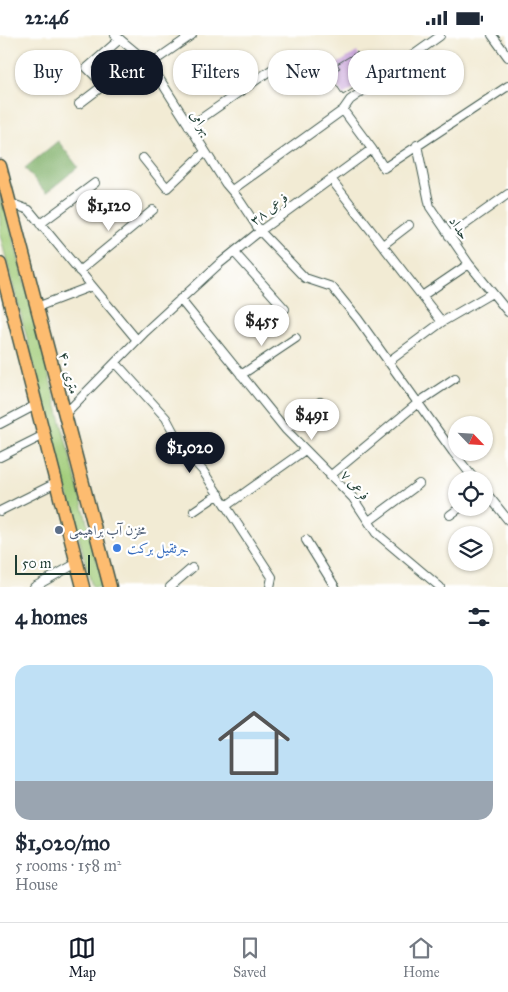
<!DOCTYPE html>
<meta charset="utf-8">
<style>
body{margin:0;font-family:"IM FELL Great Primer",Amiri,serif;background:#f6f6f7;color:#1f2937;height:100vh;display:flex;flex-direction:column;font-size:19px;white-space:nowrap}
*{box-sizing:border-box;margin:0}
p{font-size:16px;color:#747a83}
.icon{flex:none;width:28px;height:28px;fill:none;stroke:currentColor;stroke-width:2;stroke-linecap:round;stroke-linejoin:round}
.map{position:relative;height:552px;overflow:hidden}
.details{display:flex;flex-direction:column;background:#fff;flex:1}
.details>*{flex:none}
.top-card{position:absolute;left:15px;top:15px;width:479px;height:45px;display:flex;gap:10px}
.needle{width:32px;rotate:115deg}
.buttons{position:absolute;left:448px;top:381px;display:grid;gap:10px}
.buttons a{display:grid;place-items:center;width:45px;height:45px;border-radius:50%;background:#fff;box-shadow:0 1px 4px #0004;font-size:25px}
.scale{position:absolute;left:15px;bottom:12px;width:75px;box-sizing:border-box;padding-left:5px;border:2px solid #1f3d34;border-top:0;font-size:14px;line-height:18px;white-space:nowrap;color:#1f3d34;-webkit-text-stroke:4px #fff;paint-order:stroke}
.price{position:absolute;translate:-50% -42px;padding:0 11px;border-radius:18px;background:#fff;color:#222;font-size:16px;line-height:32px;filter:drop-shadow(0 1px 2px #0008)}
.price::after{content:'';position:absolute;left:50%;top:30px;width:15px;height:11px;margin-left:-8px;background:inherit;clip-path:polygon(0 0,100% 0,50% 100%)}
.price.current{background:#111827;color:#fff}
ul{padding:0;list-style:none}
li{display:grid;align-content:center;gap:10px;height:265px;padding:0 15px}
li span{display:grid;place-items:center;height:155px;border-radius:15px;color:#555}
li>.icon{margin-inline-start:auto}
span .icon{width:90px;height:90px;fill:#fffc;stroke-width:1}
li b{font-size:21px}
h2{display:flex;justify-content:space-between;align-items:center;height:60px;padding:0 15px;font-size:21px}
.chip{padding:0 18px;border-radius:20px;background:#fff;box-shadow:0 1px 4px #0004;font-size:18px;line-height:45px}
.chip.current{background:#111827;color:#fff}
.status{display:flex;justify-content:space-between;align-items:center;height:35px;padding:0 25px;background:#fff;direction:ltr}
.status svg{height:14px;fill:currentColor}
.tab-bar{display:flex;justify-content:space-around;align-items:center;height:70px;border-top:1px solid #e0e1e3;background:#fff;font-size:14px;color:#747a83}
.tab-bar a{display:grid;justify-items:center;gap:2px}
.tab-bar .current{color:#111827}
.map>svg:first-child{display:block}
.green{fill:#a1cc79;stroke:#608456}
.forest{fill:#80b069;stroke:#50764e}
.building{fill:#c7a2d8}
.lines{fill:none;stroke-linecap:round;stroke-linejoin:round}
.street-casing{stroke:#3f574c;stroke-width:10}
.primary-casing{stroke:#3f574c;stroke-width:15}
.street{stroke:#fff;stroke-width:8}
.primary{stroke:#fdbc70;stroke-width:12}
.service-dot{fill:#5c6f8a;stroke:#fff;stroke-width:2}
.shop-dot{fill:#3f7fe0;stroke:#fff;stroke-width:2}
.labels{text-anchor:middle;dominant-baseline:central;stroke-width:4.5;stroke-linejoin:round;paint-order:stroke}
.street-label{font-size:14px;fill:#1f3d34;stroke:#fff}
.service-label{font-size:14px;fill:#4e5e75;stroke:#fff;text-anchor:start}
.shop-label{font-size:14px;fill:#366cbe;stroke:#fff;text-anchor:start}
</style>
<div class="status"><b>22:46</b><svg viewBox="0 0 49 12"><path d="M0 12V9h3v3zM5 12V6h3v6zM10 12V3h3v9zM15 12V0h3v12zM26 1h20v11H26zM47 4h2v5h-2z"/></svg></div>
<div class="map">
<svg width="508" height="552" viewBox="0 0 508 552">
<rect width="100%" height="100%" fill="#fff"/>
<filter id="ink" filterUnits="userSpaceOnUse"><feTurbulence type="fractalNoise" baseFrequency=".02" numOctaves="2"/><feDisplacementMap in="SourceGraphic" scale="10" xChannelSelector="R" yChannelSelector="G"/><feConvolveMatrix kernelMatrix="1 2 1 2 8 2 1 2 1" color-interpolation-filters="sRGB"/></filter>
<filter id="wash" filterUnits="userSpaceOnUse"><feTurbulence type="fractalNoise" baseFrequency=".0096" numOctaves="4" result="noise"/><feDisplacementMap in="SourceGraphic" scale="20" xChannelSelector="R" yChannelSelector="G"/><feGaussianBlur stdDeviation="1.12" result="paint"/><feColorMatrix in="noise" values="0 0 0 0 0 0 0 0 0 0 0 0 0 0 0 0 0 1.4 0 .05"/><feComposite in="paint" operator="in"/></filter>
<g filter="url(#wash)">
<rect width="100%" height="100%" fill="#f2ebd4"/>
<!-- green -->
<path class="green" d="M0,162L7,180L104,552H92L0,200Z"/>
<!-- forest -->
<path class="forest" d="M58,106L78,132L46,158L25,133Z"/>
<g id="blocks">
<!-- building -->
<path class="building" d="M357,17L369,35L362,41L365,46L343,60L331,42L336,38L334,36L340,33L337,29Z"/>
</g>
</g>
<g filter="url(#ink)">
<use href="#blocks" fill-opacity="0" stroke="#3f574c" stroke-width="1"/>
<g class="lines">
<defs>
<path id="street" d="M115,0L150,29L226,149L238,163L260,196L305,243L332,252L358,284L453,417L475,445
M492,0L508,22
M150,29L192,0
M79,69L104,50L87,33L120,4
M343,75L372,114
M189,92L281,28
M417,110L430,172L469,229L508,277
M143,123L167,153L205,117
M331,144L442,287
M232,155L343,75L350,65L440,1
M10,168L29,175L137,305
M40,189L95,148
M449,201L508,159
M383,210L409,190
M234,217L285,274
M79,236L153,175
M422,261L469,229
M180,264L286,395L353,463L376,498L440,552
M37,272L92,251
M388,327L442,287L492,258
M116,328L166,383L182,413L203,436L272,542L270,552
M241,340L296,303
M65,379L145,297L219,229L260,196L372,114L384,133L508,51
M0,389L36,370
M286,395L320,367
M0,422L44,400
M330,441L419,367L455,343
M484,455L508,485
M226,471L305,415
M0,476L56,448
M194,476L219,459
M450,480L461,472
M369,486L419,449
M306,505L335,552
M34,552L77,528
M170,552L192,533"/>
<path id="primary" d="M0,131L110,552
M0,229L83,552"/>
</defs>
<!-- street casing -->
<use href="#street" class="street-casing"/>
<!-- primary casing -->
<use href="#primary" class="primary-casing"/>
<!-- street -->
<use href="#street" class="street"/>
<!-- primary -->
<use href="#primary" class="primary"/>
</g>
</g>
<!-- markers -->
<circle class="service-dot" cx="59" cy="495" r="5"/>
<circle class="shop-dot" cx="117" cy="513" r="5"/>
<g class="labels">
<!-- street labels -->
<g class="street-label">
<text transform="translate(201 88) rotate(57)">بهرامی</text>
<text transform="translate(269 174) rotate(-37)">فرعی ۳۸</text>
<text transform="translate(459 193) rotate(56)">حداد</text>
<text transform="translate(69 338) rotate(75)">۴۰ متری</text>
<text transform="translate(355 450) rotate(48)">فرعی ۷</text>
</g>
<!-- service labels -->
<g class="service-label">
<text x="69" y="495">مخزن آب براهیمی</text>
</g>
<!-- shop labels -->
<g class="shop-label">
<text x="127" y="513">جرثقیل برکت</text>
</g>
</g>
</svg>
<div class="buttons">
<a><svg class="needle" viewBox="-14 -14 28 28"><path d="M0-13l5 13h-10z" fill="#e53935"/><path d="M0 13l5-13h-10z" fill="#747a83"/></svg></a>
<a><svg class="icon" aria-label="locate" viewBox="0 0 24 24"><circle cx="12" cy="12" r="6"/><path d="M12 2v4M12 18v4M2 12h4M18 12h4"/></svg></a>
<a><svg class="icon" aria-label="layers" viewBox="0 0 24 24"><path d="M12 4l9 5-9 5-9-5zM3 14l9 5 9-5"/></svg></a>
</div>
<div class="scale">50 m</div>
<b class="price" style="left:109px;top:197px">$1,120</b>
<b class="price" style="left:262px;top:312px">$455</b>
<b class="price" style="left:312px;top:406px">$491</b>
<b class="price current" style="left:190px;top:439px">$1,020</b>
<div class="top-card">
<a class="chip">Buy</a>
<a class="chip current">Rent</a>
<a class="chip">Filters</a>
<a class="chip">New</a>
<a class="chip">Apartment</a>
</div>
</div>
<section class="details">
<h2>4 homes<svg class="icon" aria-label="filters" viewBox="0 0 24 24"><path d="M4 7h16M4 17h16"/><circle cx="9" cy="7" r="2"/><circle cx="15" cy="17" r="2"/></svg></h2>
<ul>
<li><span style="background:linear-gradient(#bfe0f5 75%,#9aa5b1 0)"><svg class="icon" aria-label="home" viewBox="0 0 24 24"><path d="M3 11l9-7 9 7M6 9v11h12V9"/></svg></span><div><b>$1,020/mo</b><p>5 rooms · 158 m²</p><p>House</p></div></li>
</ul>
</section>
<nav class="tab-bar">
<a class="current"><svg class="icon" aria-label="map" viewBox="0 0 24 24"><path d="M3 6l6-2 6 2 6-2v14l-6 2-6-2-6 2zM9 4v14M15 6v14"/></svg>Map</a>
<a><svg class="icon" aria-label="saved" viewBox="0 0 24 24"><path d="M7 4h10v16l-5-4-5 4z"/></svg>Saved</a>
<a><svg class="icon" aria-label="home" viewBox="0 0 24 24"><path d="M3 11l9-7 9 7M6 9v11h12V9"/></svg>Home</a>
</nav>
